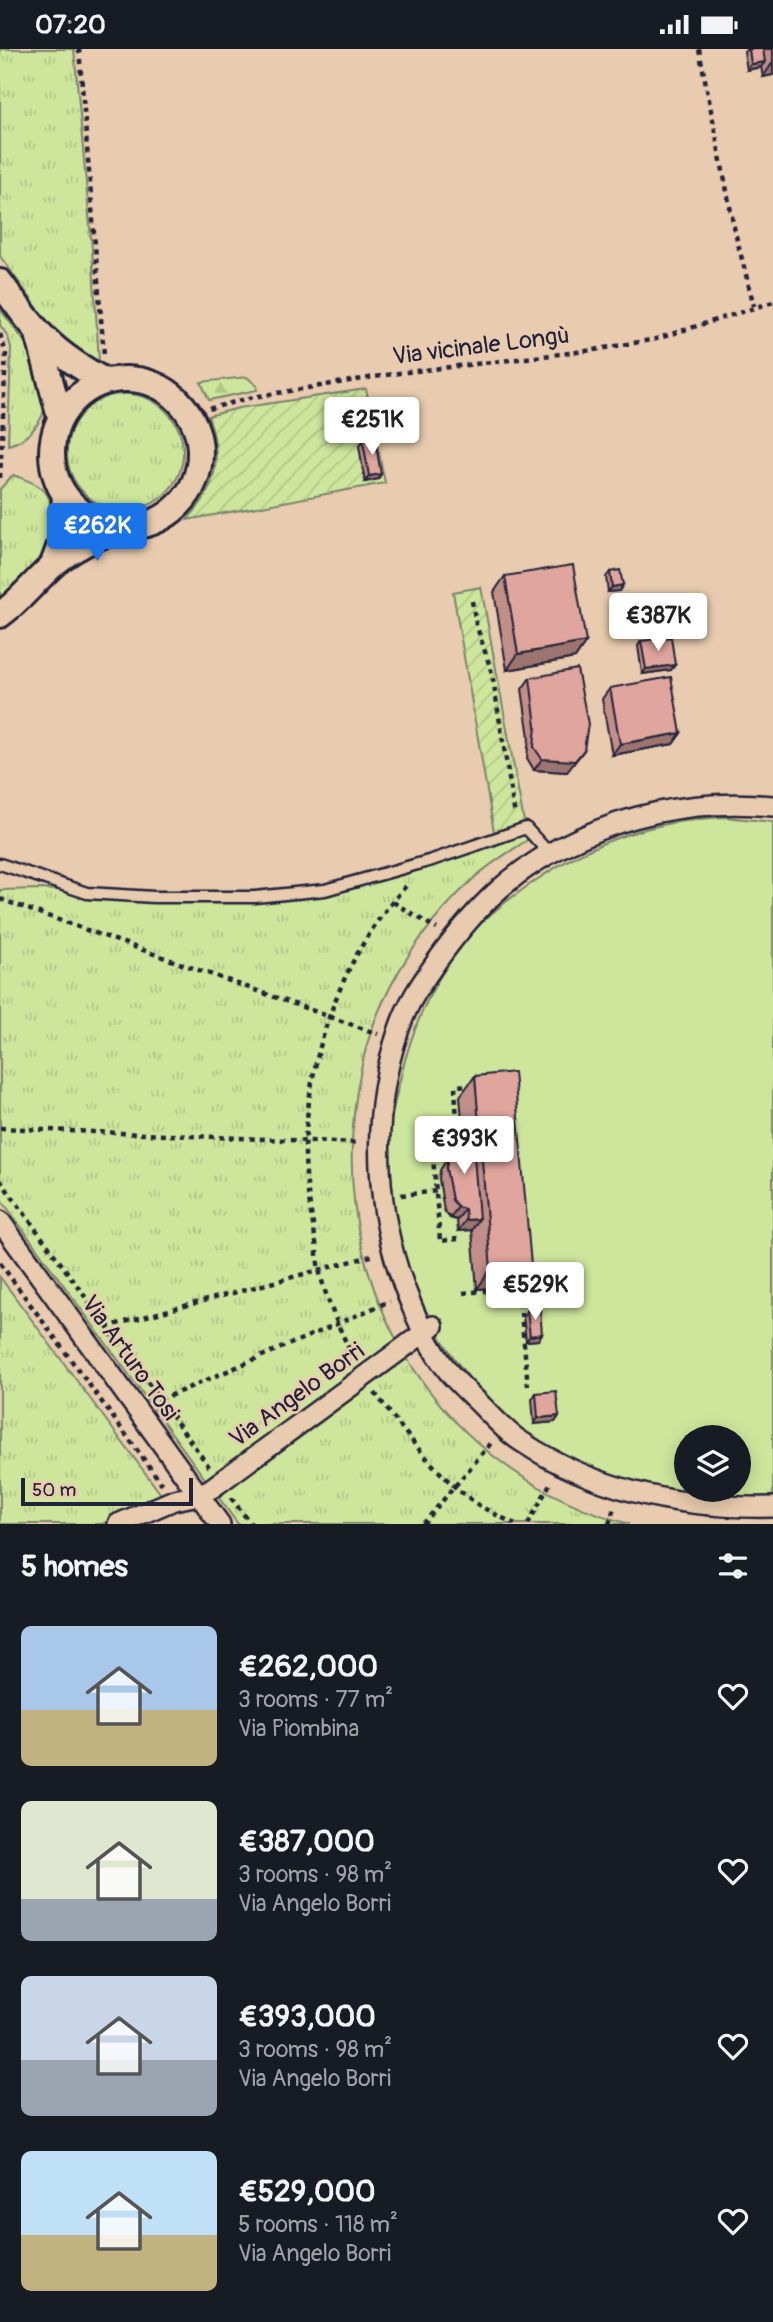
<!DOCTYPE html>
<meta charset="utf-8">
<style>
body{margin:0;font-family:Pangolin,sans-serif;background:#20242c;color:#f1f3f6;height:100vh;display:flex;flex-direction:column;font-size:26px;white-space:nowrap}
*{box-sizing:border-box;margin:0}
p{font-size:23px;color:#9ea1a6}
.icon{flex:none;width:38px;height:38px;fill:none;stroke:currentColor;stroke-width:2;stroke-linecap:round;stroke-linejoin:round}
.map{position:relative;height:1475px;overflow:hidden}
.panel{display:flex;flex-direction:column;background:#171b24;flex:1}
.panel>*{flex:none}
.buttons{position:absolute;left:674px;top:1376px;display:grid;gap:14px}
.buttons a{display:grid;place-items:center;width:77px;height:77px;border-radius:50%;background:#171b24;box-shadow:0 4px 18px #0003;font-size:35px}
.scale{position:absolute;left:21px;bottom:18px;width:172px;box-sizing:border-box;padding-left:7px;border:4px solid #22223b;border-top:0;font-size:19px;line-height:24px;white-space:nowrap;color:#22223b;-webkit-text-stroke:5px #e9ccaf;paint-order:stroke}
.price{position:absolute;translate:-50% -60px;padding:0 16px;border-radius:7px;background:#fff;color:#222;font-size:23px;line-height:46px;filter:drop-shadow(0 2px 4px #0008)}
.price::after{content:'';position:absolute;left:50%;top:42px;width:21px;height:16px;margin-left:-10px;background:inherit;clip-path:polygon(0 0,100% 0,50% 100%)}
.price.active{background:#1a73e8;color:#fff}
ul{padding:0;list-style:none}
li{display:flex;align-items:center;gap:21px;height:175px;padding:0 21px}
li span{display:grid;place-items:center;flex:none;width:196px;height:140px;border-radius:10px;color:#555}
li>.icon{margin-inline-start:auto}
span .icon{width:84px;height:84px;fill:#fffc;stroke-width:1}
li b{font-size:30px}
h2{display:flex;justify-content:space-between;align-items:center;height:84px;padding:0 21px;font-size:30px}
.status{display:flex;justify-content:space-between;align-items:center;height:49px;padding:0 35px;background:#171b24;direction:ltr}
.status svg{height:19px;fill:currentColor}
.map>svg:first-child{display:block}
.grass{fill:url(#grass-tufts);stroke:#78846c;stroke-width:2}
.forest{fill:url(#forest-firs);stroke:#78846c;stroke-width:2}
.garden{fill:url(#garden-furrows);stroke:#78846c;stroke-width:2}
.pitch{fill:#cee69c;stroke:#78846c;stroke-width:2;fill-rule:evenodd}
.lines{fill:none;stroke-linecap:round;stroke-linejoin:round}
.service-casing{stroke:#22223b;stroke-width:15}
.minor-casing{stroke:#22223b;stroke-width:24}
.tertiary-casing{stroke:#22223b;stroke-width:30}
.path{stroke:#22223b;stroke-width:4.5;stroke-dasharray:5 5;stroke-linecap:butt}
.service{stroke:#e9ccaf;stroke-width:10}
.minor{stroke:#e9ccaf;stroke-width:19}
.tertiary{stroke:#e9ccaf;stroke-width:24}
.wall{fill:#c18f88;stroke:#22223b;stroke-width:2}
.shaded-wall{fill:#9d746f;stroke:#22223b;stroke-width:2}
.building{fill:#e0a69e;stroke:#22223b;stroke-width:2}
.labels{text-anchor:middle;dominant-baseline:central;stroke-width:5;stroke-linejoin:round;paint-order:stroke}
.street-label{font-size:24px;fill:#22223b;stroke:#e9ccaf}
</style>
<div class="status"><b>07:20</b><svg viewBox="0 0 49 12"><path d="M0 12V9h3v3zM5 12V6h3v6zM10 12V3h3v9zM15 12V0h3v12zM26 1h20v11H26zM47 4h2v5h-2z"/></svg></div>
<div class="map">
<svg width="773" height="1475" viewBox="0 0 773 1475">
<defs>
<pattern id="grass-tufts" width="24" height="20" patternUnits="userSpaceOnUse" patternTransform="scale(1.75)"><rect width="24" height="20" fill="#cee69c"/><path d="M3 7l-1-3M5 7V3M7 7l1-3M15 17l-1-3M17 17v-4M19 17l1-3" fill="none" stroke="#b1c587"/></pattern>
<pattern id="forest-firs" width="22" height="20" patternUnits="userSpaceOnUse" patternTransform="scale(1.75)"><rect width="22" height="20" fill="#cee69c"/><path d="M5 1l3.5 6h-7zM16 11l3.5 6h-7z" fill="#b1c587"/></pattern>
<pattern id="garden-furrows" width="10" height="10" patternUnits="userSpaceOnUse" patternTransform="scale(1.75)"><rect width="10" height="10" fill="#cee69c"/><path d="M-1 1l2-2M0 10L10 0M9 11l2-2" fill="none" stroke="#b1c587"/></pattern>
</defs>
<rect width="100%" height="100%" fill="#e9ccaf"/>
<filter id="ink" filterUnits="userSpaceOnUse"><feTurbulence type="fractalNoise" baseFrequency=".0143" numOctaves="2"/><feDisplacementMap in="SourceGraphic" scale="14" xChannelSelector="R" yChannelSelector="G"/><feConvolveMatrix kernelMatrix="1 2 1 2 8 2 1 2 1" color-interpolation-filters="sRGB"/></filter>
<g filter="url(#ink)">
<!-- grass -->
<path class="grass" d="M0,0H74L92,200L99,313L87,310L60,290L0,207Z
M0,260C10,274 24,289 32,305C37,314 45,343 45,353C45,373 26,392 8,396L11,298L7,286L0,276Z
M67 403a58 58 0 1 1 116 0a58 58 0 1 1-116 0Z
M13,426C43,437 54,441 51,475C51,482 52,491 49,497C41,518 17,536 0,549V440Z
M526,779L533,787C513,801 490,814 473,830C436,865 404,907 383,953C366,988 358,1028 354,1065C334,1253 445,1425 629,1475H238L0,1149V841L42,840L154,848L325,841Z
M0,1228L163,1448L102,1475H0Z"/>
<!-- forest -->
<path class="forest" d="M247,328L257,337V341L209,351L201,333Z"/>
<!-- garden -->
<path class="garden" d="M366,340L385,434L187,471C217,440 223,407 208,367L239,359Z
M481,538L524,773L494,783L453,543Z"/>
<!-- pitch -->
<path class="pitch" d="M725,768L773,773V1449C746,1449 716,1452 689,1448C677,1446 664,1442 652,1438C608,1427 567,1412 530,1386C439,1322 379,1196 389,1085C391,1067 396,1048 400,1031C412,978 434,928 469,887C489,864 513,847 538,830C594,791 658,771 725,768ZM686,1388H738V1440H686Z"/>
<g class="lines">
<defs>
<path id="service" d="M0,815L87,844L154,848H255L325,841L432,811L526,779L549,804"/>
<path id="minor" d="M773,757C706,751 641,761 580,789C515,818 478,855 437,912C422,933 407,955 399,980C368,1071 375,1172 413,1260C423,1284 436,1308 452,1327C462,1338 472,1347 482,1357C494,1369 507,1384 522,1393C598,1443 684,1460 773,1458
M0,1172L220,1475
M118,1475L174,1451L199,1446L212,1439L433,1277"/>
<path id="tertiary" d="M0,233C35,282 51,303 105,332
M38,285L60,368
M52 404a74 74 0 1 1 148 0a74 74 0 1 1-148 0Z
M53,515L62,491L65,447
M0,566C21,551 34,533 53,516C72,499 98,488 121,478"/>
</defs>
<!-- service casing -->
<use href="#service" class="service-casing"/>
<!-- minor casing -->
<use href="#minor" class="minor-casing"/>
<!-- tertiary casing -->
<use href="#tertiary" class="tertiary-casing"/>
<!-- path -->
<path class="path" d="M79,0L104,306
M699,0L735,183L754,257
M0,285L6,304L0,430
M190,365L253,348L399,324L594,301L656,290L773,253
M472,552L476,575L492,624L515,767
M0,850L378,985
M393,853L437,880
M0,1079L359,1094
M0,1131L210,1419
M401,1146L439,1142
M458,1190L440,1192L432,1096L458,1092L455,1037L471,1036
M0,1214L162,1435
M463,1244L518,1239V1229
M520,1253L528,1337
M106,1278L375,1206
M354,1310C340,1281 326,1251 319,1220C317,1211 317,1202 316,1193C311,1164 305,1133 305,1103C307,1006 342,904 409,834
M375,1344C402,1380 436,1426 473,1452C485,1461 501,1468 515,1475
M160,1351L390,1252
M231,1449L251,1475
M423,1475L492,1393
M528,1475L551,1433
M609,1475L615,1456"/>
<!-- service -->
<use href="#service" class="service"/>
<!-- minor -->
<use href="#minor" class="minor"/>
<!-- tertiary -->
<use href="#tertiary" class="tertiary"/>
</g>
<!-- wall -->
<path class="wall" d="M747,0H773V26L763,28L761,18L747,21L744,3Z
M363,392L381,425L378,430L365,433L359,397Z
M610,523L619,542L608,543L606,528Z
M505,527L586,593L575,609L507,621L494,543Z
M641,592L675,616L671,621L642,625L638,597Z
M530,629L584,701L567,723L534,721L527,709L529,688L522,640Z
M610,639L681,684L673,695L612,706L602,650Z
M475,1027L517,1237L477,1240L472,1181L458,1182L457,1171L450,1169L444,1162L439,1130L440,1121L452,1102L451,1095L459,1084L463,1083L460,1047Z
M527,1261L538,1291L526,1292L523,1267Z
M536,1344L559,1367L555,1373L534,1375L532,1350Z"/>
<!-- shaded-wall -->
<path class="shaded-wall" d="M765,13L761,18L747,21L751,15Z
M773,13V26L763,28Z
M381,425L378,430L365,433L369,427Z
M623,536L619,542L608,543L612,538Z
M586,593L575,609L507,621L518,605Z
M675,616L671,621L642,625L646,620Z
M681,684L673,695L612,706L620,695Z
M584,701L567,723L534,721L542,710Z
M458,1158L465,1160L457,1171L450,1169Z
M479,1170L472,1181L458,1182L466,1171Z
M531,1216L517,1237L477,1240L491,1220Z
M542,1285L538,1291L526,1292L530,1287Z
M559,1367L555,1373L534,1375L538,1369Z"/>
<!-- building -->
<path class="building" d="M749,0H763L765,13L751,15Z
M375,390L381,425L369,427L363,392Z
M573,516L586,593L518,605L505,527Z
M620,521L623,536L612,538L610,523Z
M671,588L675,616L646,620L641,592Z
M577,620L588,675L584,701L575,712L542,710L534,698L536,677L530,629Z
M671,628L681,684L620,695L610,639Z
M514,1023L531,1216L491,1220L475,1027Z
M472,1082L479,1170L466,1171L465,1160L458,1158L452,1151L446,1119L448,1110L455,1098L460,1095L459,1084Z
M540,1260L542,1285L530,1287L527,1261Z
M556,1342L559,1367L538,1369L536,1344Z"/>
</g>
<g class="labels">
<!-- street labels -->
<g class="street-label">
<text transform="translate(481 297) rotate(-7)">Via vicinale Longù</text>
<text transform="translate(130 1309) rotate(54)">Via Arturo Tosi</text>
<text transform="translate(297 1346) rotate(-36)">Via Angelo Borri</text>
</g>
</g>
</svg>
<div class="buttons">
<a><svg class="icon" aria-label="layers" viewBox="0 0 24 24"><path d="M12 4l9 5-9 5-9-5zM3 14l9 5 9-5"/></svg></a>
</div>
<div class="scale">50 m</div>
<b class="price" style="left:372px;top:408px">€251K</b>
<b class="price active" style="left:97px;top:514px">€262K</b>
<b class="price" style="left:658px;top:604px">€387K</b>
<b class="price" style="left:464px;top:1127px">€393K</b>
<b class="price" style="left:535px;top:1273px">€529K</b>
</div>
<section class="panel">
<h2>5 homes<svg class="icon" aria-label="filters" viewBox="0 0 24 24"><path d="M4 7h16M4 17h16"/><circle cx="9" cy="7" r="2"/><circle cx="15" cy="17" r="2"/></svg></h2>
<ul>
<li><span style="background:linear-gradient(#a9c7e8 60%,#c2b280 0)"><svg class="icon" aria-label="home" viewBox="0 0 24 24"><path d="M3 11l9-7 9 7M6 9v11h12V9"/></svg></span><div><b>€262,000</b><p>3 rooms · 77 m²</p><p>Via Piombina</p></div><svg class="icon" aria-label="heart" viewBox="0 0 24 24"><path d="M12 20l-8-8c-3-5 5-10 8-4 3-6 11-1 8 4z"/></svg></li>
<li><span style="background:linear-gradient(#dfe7d0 70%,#9aa5b1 0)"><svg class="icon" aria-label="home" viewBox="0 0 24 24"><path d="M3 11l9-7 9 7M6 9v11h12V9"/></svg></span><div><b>€387,000</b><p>3 rooms · 98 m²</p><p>Via Angelo Borri</p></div><svg class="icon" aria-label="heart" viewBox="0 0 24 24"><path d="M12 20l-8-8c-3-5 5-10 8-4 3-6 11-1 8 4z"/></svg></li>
<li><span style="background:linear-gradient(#c9d6e8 60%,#9aa5b1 0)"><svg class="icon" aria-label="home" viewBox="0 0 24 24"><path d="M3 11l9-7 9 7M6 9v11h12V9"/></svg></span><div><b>€393,000</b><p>3 rooms · 98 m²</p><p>Via Angelo Borri</p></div><svg class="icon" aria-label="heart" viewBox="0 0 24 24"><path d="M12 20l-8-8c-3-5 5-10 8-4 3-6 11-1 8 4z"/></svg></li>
<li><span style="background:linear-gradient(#bfe0f5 60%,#c2b280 0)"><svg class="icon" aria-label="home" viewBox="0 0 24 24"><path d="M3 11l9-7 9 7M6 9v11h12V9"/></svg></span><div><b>€529,000</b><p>5 rooms · 118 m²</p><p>Via Angelo Borri</p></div><svg class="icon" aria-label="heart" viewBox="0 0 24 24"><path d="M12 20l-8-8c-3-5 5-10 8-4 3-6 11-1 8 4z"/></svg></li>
</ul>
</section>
